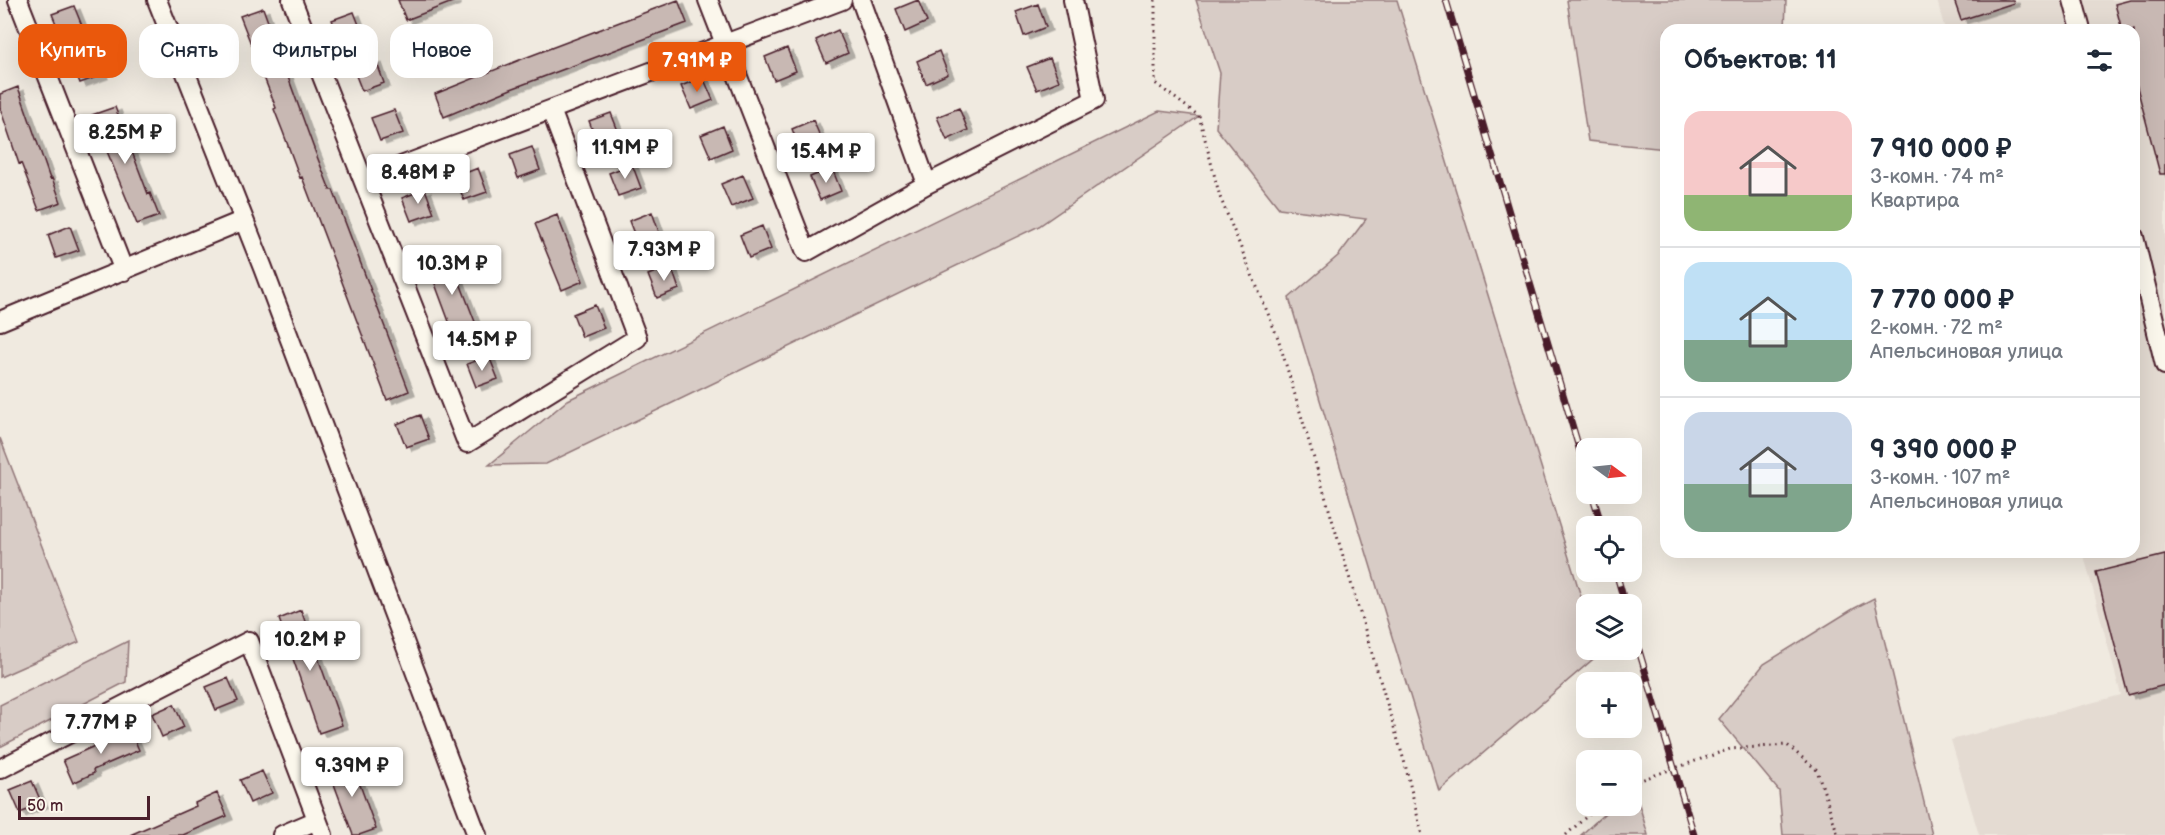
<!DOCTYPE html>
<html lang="ru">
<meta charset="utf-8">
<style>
body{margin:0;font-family:"Balsamiq Sans",sans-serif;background:#f6f6f7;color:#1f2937;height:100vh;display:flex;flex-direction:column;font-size:22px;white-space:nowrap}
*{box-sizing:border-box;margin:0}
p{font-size:20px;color:#747a83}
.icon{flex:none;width:33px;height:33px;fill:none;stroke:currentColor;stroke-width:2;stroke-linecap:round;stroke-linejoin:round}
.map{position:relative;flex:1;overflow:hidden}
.sheet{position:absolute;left:1660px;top:24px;width:480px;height:534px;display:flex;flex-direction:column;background:#fff;border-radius:18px;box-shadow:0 6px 24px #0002}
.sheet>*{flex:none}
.guide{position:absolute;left:18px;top:24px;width:570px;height:54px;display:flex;gap:12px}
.needle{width:39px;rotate:105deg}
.fabs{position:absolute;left:1576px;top:438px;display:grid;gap:12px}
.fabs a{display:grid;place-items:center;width:66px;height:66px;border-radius:12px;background:#fff;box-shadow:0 6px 24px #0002;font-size:30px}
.scale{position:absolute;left:18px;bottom:15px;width:132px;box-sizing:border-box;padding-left:6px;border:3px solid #4a1f2b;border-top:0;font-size:16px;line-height:21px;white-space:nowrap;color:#4a1f2b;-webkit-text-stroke:4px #fbf7ec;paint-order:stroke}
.price{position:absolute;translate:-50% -51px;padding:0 14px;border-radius:6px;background:#fff;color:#222;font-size:20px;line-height:39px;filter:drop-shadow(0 2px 3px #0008)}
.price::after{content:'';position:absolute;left:50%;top:36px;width:18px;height:14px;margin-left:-9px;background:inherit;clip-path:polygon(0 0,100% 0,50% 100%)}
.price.on{background:#ea580c;color:#fff}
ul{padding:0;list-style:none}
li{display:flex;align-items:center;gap:18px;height:150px;padding:0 24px}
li+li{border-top:2px solid #e0e1e3}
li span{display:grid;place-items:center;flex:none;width:168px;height:120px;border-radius:18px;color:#555}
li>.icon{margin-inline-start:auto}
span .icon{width:72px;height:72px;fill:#fffc;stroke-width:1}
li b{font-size:26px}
h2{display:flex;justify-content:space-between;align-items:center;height:72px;padding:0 24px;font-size:26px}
.pill{padding:0 21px;border-radius:18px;background:#fff;box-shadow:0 6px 24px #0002;font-size:21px;line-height:54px}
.pill.on{background:#ea580c;color:#fff}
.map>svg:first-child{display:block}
.built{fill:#e4dbd2}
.green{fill:#d8ccc6;stroke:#917678;stroke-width:1.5}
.building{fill:#c8b8b3;stroke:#4a1f2b;stroke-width:1.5;filter:url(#shadow)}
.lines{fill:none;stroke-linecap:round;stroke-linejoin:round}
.minor-casing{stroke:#4a1f2b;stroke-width:22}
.path{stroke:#4a1f2b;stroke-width:3;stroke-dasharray:1.5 4.5;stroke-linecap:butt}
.minor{stroke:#fbf7ec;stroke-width:18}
.rail-casing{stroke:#4a1f2b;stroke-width:7}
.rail{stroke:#fbf7ec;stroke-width:4.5;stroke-dasharray:14;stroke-linecap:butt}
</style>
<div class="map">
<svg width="2165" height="835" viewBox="0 0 2165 835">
<defs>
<filter id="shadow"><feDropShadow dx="6" dy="3.5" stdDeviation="0" flood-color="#0004"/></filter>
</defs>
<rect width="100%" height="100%" fill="#f0eae0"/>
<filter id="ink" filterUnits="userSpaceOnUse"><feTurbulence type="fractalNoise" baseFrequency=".0167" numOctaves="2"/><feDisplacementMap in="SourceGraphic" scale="12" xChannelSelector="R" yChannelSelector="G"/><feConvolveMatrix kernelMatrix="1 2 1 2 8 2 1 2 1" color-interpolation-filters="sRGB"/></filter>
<g filter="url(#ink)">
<!-- built -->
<path class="built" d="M1937,0H2165V835H1979L1951,740L2121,695L2083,552H2134V30H1945Z"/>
<!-- green -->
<path class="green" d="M1196,0H1397L1587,616V650H1597L1599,654L1439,791L1289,298L1339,255L1366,219L1279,208L1216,128L1220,73Z
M1567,0H1786L1785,30H1666V149L1588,141Z
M1159,111L1199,116L1039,226L546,464L489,465L568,400Z
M0,438L79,642L0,677Z
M1874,598L1932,835H1783L1779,791L1719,719L1764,664L1853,609Z
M128,641L126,682L0,747V705Z
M1634,787L1648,835H1581L1613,806H1632V788Z"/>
<!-- building -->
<path class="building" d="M398,0H455V1L406,20Z
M678,0L687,23L511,89L444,117L435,94L522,59Z
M918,0L927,22L905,32L896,9Z
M1954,0H2013L2014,3L1961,20Z
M2130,0H2165V174H2160L2134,76V30H2122L2115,4Z
M1038,4L1046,27L1024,36L1016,12Z
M74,6L102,75L80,83L52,14Z
M263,8L313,146L330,190H333L409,391L387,400L302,177L300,178L283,132L274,109L276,108L240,16Z
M354,12L363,35L341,43L332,20Z
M838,30L848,53L826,63L816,40Z
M787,48L796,71L774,80L765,57Z
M939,51L948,74L926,84L917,61Z
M1050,58L1059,81L1037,90L1027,67Z
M376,60L384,83L362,91L353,68Z
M703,77L713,100L691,109L681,86Z
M18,87L50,179L52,178L61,202L39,210L21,163L19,164L0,108V94Z
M115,107L148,194L150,193L159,216L137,224L92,115Z
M959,108L968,130L947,140L937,117Z
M394,110L403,133L380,141L371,118Z
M611,113L620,136L598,144L589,121Z
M813,120L823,143L801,152L792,129Z
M723,126L732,149L711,158L701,135Z
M532,147L540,170L518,178L510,155Z
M632,164L641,188L618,196L609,173Z
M478,168L487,192L464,200L455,177Z
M832,168L841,191L820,200L810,177Z
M743,175L753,198L731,207L721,184Z
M425,189L434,213L411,221L402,198Z
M652,212L660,235L638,244L629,221Z
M557,215L583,281L562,290L535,224Z
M70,226L79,250L56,258L48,235Z
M762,226L771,249L749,258L740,235Z
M450,257L477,327L454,335L428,265Z
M671,266L679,289L657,298L648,275Z
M595,305L604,328L582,337L573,314Z
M489,356L498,379L476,387L467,364Z
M420,415L429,439L406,447L397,424Z
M2165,555V685L2128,695L2096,572Z
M301,610L342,725L319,733L279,619Z
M228,678L238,701L216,710L206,687Z
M174,704L184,727L162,737L152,714Z
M129,727L139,750L93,770L94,773L73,783L63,760L108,740L107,737Z
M351,760L376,829L359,835H353L328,768Z
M262,771L272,793L250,803L240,780Z
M32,781L42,804L20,813L10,790Z
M217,793L227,816L183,835H130L196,806L195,803Z"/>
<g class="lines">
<defs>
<path id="minor" d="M18,0L124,271
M157,0L263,268L477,835
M292,0L467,443L637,338L551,110
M708,0L806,252L927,184L1094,100L1073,0
M861,0L927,184
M2073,0L2081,30
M364,180L842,0
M2134,237L2165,365
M0,321L244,220
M0,769L249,641L323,835
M282,835L317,820"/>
</defs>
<!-- minor casing -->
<use href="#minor" class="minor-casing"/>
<!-- path -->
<path class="path" d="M1155,0V83L1199,116L1220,197L1278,338L1405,764L1422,835
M1632,783L1730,749L1787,745L1817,770L1838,835
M1566,835L1598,806"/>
<!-- minor -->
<use href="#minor" class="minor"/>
<defs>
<path id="rail" d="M1446,0L1587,475
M1592,494L1602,526
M1616,572L1625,604
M1632,627L1694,835"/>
</defs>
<!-- rail casing -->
<use href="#rail" class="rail-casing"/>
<!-- rail -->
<use href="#rail" class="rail"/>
</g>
</g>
</svg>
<div class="fabs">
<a><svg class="needle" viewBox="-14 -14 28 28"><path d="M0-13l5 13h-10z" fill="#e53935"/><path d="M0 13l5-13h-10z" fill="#747a83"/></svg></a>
<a><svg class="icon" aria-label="locate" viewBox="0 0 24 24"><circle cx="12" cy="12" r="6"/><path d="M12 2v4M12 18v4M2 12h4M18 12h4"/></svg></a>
<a><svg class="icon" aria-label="layers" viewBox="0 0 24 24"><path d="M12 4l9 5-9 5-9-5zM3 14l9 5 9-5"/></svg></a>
<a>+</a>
<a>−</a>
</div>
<div class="scale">50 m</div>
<b class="price on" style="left:697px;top:93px">7.91M ₽</b>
<b class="price" style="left:125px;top:165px">8.25M ₽</b>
<b class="price" style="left:625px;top:180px">11.9M ₽</b>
<b class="price" style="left:826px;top:184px">15.4M ₽</b>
<b class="price" style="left:418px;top:205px">8.48M ₽</b>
<b class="price" style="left:664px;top:282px">7.93M ₽</b>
<b class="price" style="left:452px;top:296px">10.3M ₽</b>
<b class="price" style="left:482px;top:372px">14.5M ₽</b>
<b class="price" style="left:310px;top:672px">10.2M ₽</b>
<b class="price" style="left:101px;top:755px">7.77M ₽</b>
<b class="price" style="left:352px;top:798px">9.39M ₽</b>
<div class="guide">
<a class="pill on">Купить</a>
<a class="pill">Снять</a>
<a class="pill">Фильтры</a>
<a class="pill">Новое</a>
</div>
<section class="sheet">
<h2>Объектов: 11<svg class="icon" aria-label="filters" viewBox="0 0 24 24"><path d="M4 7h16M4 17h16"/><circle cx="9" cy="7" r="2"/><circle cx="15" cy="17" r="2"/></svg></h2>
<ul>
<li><span style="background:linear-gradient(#f6c9c9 70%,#8fb573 0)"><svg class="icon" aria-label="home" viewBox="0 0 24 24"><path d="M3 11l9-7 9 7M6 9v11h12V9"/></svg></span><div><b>7 910 000 ₽</b><p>3-комн. · 74 m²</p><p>Квартира</p></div></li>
<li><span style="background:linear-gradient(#bfe0f5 65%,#7fa58c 0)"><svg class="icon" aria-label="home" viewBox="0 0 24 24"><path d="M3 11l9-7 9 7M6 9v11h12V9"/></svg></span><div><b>7 770 000 ₽</b><p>2-комн. · 72 m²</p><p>Апельсиновая улица</p></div></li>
<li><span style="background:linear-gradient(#c9d6e8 60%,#7fa58c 0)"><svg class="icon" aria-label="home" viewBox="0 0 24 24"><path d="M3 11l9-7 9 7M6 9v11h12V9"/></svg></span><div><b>9 390 000 ₽</b><p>3-комн. · 107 m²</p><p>Апельсиновая улица</p></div></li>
</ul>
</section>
</div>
